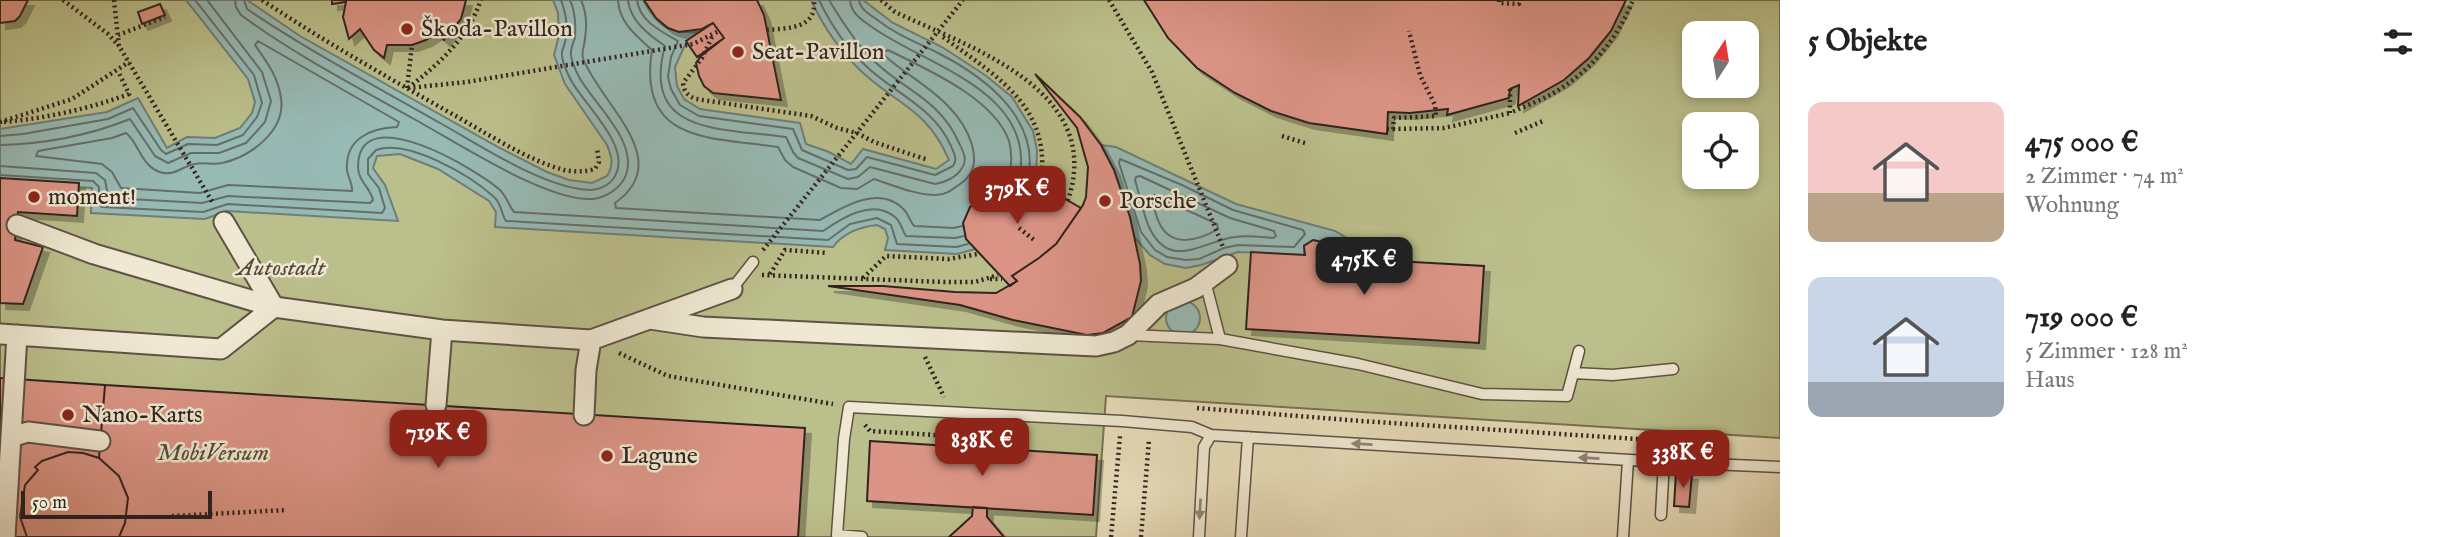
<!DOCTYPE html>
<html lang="de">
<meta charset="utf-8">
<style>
body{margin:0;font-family:"IM FELL English",serif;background:#f6f6f6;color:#222;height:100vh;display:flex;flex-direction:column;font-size:26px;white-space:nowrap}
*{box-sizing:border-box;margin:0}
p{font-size:23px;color:#767676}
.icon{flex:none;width:38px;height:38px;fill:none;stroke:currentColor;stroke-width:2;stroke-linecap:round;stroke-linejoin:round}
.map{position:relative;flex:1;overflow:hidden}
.details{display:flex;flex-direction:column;background:#fff;width:665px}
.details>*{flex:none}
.needle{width:46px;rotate:12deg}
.buttons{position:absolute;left:1682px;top:21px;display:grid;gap:14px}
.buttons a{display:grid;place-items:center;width:77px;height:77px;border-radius:14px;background:#fff;box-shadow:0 4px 10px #0003;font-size:35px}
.scale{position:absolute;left:21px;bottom:18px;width:191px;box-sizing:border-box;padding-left:7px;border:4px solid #31241f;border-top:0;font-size:19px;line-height:24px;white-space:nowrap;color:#31241f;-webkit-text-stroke:5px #efe8d2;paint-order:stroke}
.price{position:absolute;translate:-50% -60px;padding:0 16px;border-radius:14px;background:#8f2418;color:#fff;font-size:23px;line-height:46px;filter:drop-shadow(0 2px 4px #0008)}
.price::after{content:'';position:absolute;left:50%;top:42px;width:21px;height:16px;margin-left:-10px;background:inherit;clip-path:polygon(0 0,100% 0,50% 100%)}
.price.active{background:#222;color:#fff}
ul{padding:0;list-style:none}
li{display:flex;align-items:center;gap:21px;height:175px;padding:0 28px}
li span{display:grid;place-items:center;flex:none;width:196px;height:140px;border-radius:14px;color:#555}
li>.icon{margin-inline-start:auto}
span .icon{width:84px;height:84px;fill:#fffc;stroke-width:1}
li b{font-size:30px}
h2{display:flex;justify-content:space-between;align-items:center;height:84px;padding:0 28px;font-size:30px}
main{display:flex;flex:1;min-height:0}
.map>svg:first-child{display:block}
.green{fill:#bbbf8b;stroke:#767255;stroke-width:2;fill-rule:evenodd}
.water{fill:#97bab5;stroke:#6e7e79;stroke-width:2}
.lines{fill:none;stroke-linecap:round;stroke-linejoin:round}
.shore{stroke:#646f6a;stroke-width:2}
.building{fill:#db9485;stroke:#31241f;stroke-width:2;filter:url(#shadow)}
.lane-casing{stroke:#5e5246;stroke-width:13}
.street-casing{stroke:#5e5246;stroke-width:23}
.path{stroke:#31241f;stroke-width:4.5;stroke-dasharray:2 3.5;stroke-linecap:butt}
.lane{stroke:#efe8d2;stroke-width:10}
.street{stroke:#efe8d2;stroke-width:19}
.oneway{fill:#908678}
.poi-dot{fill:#8f2418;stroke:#efe8d2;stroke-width:2.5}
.labels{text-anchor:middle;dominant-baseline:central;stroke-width:5;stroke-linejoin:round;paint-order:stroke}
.poi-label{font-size:24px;fill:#31241f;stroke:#efe8d2;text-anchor:start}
.park-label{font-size:24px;font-style:italic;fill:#544b3a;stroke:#efe8d2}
</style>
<main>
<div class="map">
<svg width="1780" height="537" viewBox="0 0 1780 537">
<defs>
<filter id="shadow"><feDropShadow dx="6" dy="6" stdDeviation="0" flood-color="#0004"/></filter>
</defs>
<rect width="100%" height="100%" fill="#e7dcb9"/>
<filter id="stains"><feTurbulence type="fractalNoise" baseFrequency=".00286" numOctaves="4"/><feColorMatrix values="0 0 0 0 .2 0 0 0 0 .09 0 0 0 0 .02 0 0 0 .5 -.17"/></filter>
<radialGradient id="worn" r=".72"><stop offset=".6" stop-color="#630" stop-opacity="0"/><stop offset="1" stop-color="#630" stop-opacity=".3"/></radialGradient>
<!-- green -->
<path class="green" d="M0,0H1780V438L1106,396L1096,537H0ZM1694,33H1746V86H1694ZM1694,124H1746V177H1694Z"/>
<!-- water -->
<path class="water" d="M186,0H247L300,36L500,148L547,172L569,180L592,183L607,176C614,165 612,157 607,145L565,84L554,55L559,35L558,13L553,0H643C656,25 669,34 697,32L684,47L675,67L677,86L684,99L700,109L800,123L806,144L829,152L851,164L863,149L936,169L949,160C927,109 899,106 862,72C841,52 823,26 811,0H863L893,23L942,47L985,75L1012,97L1033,131L1037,150L1036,177L1031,196L979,248L957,254L885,250L888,238L885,229L877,225C860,227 843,233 833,247L495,227L496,212L489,201L438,169L400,154L377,156L373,168L385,185L398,221L227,211L205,219L91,213L92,188L0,182V129L107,112L138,98L167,148L187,137L215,138L240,128L252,113L255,102L248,79Z
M1101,145L1116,147L1236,204L1335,231L1362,247L1372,259L1343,257L1332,246L1313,240L1304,245V255L1238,252L1201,265L1186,268L1165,264L1150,255L1135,238L1114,170Z
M1166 318a17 17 0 1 1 34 0a17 17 0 1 1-34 0Z"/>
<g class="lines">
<!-- shore -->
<path class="shore" d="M235,0L236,7L241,15C295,55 356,86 414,119C456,142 547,202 593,199C607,197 621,188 626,175C638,141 594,104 579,77C576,71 570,59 571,52C571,47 574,42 575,37C576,24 575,11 570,0
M244,0L247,9C309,51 375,86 440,123C480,145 545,189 590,190C600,190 612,184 616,174C630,146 585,105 572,82C568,75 561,60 562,52C563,47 566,42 566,36C568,24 565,11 561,0
M581,0C586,11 587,26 585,38C585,45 581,51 583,58C599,103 677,160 615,203L616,208L820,220C844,206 882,183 906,212C909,217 911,222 914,226L954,228L962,226
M618,0C619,23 637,36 652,50C637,144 711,137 778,147L785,160L793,167L841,188L857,189L874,179C893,185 915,195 936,195C946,195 953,189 960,184C989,165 967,125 948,106C929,86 905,74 885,56L884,52L888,50C926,69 994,98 1009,141C1013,155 1011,171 1007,185
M628,0C630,21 649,35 665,46C640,136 724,128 786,137L793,152L798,158L848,179L858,177L870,167L935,184C944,183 957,177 962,168C968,160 963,151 959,143C940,98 900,89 870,57C854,40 841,20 829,0
M637,0C640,22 661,31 678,41L671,57L668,77L671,89L680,105L699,116L793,129L802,150L848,170L856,169L867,157L935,175L953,166C958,158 954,154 951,146C934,107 895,94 866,66C847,48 830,23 819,0
M850,0C851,12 859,18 869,25C924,66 1042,91 1018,184
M859,0C860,9 869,14 876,19C895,34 916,42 938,53C987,78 1043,121 1027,183
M258,41L399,122L397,127C370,128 345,139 347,170C348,178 353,184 352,191L228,185L200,193L121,188L112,172L102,164L36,156L38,151L112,138L126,133C139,143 141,166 160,172C174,177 182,166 195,164C204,162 213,165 222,163C250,157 286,131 281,98C278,77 267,62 255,45Z
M0,136L23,134L108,119L133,108L161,150L166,154L188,144L217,145L243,135L257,117L262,103L254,75L195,0
M0,145C43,144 90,135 130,119L155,156L168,163L191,153H219L246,143L265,122L271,101L262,72L207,0
M1120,159L1182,185L1233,210L1303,230L1305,234L1294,247L1238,245L1224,248L1199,259L1186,260L1167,257L1155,250L1141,232L1119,163Z
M0,166L96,173L105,180L108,196L111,198L202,203L228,196L370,203L373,200C370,187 358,181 358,167C358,97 479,171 500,190C507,197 509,206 514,212L823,231C842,218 873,198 895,217C901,222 902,230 906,236L955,238L964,236
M0,175L93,181L99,187V204L102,207L203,212L228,204L382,213L385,208L379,188L368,174V159L376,150C408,139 470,175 494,197C502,204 501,214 506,221L828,240L850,224L877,218L891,225L897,244L956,247L968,244
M1140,176L1230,218L1274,231L1276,236L1273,238C1260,237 1247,235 1235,237C1203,241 1170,272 1149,227C1144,216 1139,193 1135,180L1136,177Z
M1154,195L1217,224L1218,229C1198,241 1169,249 1158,220C1155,213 1154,206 1152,199Z"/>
</g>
<!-- building -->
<path class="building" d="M0,0H28L20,16L15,21L0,23Z
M332,0H466L461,19L444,40L437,33L426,40L412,45H387L384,58L374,50L360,29L349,39L343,17L346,2L332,4Z
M644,0H757L764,15L781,100L713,93L704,86L699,76L696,63L701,56L724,38L713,23L702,29L679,32L668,28L656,18Z
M1144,0H1626L1611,31L1589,58L1564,80L1518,106L1519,85L1510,89L1509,98L1447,115L1448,109L1410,113L1388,112L1387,134L1309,123L1271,111L1235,93L1197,68L1168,38Z
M160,4L165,15L142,24L138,12Z
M713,23L724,38L697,57L686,41Z
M1035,74L1080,117L1101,145L1114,170L1130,217L1140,264L1141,281L1132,317L1103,333L1087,335L1013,320L960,305L828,286H883L955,292L996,293L1017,281L1012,276L1039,258L1056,244L1083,205L1086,197L1088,167L1077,128Z
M0,178L79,183L77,216L18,212L15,240L43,247L23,304L0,303Z
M1030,185L1051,191L1081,208L1056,244L1039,258L1012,276L1017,281L1010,286L966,239L963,223L970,207L984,195L1002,187Z
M1313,240L1326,243L1342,258L1484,266L1479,343L1246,329L1251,252L1305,255L1304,246Z
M0,378L105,385L99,458L119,476L128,498L125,523L119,537H0Z
M105,385L805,428L798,537H119L125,523L128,498L119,476L99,458Z
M870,441L1097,455L1093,515L867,501Z
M68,452L83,453L99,458L119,476L128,498L125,523L119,537H27L20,517L25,485L38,470L35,467L42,461Z
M1676,473L1692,474L1689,507L1674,506Z
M973,507L987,508V517L1004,537H949L972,516Z"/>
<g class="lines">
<defs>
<path id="lane" d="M1205,281L1220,339L1358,364L1482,394L1567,396L1579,351
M732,289L753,262
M1129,335L1220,339
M1573,373L1613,375L1673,369
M1661,515L1664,462
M862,537L837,535L844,439L849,407L1122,421L1192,427L1211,435
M1199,537L1204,447L1211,435L1664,462L1780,467
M1241,537L1248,437
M1623,537L1628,460"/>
<path id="street" d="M17,225L94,254L274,307L442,330L591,340L732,289
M650,319L703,327L1096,346L1114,342L1128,335L1159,304L1196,288L1227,265
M0,334L221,349L274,307L224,222
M436,405L442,330
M584,415L586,370L591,340
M11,437L28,432L100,441
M5,537L17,335"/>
</defs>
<!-- lane casing -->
<use href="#lane" class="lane-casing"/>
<!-- street casing -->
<use href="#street" class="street-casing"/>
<!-- path -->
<path class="path" d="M63,0L108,34L119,46
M114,0L119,46L213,203
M262,0C325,42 389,78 454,115C486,133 529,161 564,170C574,172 585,172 595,169L599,162L597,149
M881,0L895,12C971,48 1105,90 1068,200
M1109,0L1152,72L1223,247
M1499,0V3L1519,4V0
M767,30C788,28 817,29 814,0
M118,35L165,17
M712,37L702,58L683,83C684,92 688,96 696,99L811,116L837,128L857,133L874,142L928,160
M943,37C1000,79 1054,108 1040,188
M407,88L412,45
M408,88L467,82L693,44L719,31
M408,88C440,63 467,39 481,0
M1510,89V113C1527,105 1545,99 1560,89C1593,68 1619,36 1633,0
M0,122L72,99L129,62
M4,122C47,118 88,109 129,94L118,71
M1387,129H1393L1394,118L1436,116L1435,105L1420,75L1409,31
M1393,129L1444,128L1510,113
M1515,133L1543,121
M1282,136L1308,144
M1019,228L1034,240
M763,250L963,0
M770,274L785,250L828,253
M762,275L944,282H975L998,275
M863,278L886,256L949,259L978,254
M990,279H1002
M619,353L668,376L833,404
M925,357L944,397
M1197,408L1361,421L1729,445
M865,425L870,431L984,438
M983,448L985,428
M172,516L286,510
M1111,537L1120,436
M1141,537L1149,440"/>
<!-- lane -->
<use href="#lane" class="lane"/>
<!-- street -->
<use href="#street" class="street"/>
</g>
<!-- one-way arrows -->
<defs><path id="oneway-solid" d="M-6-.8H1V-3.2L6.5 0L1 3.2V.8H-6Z" transform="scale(1.75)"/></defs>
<g class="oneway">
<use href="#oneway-solid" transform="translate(1362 444) rotate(-177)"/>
<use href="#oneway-solid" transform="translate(1589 458) rotate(-177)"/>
<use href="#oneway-solid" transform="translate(1200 509) rotate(93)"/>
</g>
<!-- markers -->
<g class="poi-dot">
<circle cx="407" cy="29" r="7"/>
<circle cx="738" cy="52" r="7"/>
<circle cx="34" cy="197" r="7"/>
<circle cx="1105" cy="201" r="7"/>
<circle cx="68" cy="415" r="7"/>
<circle cx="607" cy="456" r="7"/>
</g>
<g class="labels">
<!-- poi labels -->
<g class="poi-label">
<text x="421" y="29">Škoda-Pavillon</text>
<text x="752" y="52">Seat-Pavillon</text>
<text x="48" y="197">moment!</text>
<text x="1119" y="201">Porsche</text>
<text x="82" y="415">Nano-Karts</text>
<text x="621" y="456">Lagune</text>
</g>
<!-- park labels -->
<g class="park-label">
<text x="281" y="268">Autostadt</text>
<text x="213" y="453">MobiVersum</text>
</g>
</g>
<rect width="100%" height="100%" filter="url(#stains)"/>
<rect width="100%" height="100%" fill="url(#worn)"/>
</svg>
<div class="buttons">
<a><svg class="needle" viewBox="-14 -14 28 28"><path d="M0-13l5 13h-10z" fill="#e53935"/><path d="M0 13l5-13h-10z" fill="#767676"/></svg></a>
<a><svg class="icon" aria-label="locate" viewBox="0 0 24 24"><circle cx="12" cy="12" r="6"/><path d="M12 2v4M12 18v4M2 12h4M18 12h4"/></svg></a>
</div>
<div class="scale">50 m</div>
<b class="price" style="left:1017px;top:226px">379K €</b>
<b class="price active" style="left:1364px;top:297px">475K €</b>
<b class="price" style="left:438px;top:470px">719K €</b>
<b class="price" style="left:982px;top:478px">838K €</b>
<b class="price" style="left:1683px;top:490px">338K €</b>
</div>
<section class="details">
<h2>5 Objekte<svg class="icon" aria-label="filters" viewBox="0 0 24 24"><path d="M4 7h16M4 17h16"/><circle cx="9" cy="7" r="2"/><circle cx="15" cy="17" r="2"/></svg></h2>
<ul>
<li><span style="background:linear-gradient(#f6c9c9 65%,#b9a48a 0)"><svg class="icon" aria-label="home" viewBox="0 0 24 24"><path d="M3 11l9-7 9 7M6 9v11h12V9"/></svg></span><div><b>475 000 €</b><p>2 Zimmer · 74 m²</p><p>Wohnung</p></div></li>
<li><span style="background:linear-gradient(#c9d6e8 75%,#9aa5b1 0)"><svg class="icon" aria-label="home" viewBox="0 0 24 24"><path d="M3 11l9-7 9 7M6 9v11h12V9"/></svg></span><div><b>719 000 €</b><p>5 Zimmer · 128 m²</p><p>Haus</p></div></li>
</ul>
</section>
</main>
